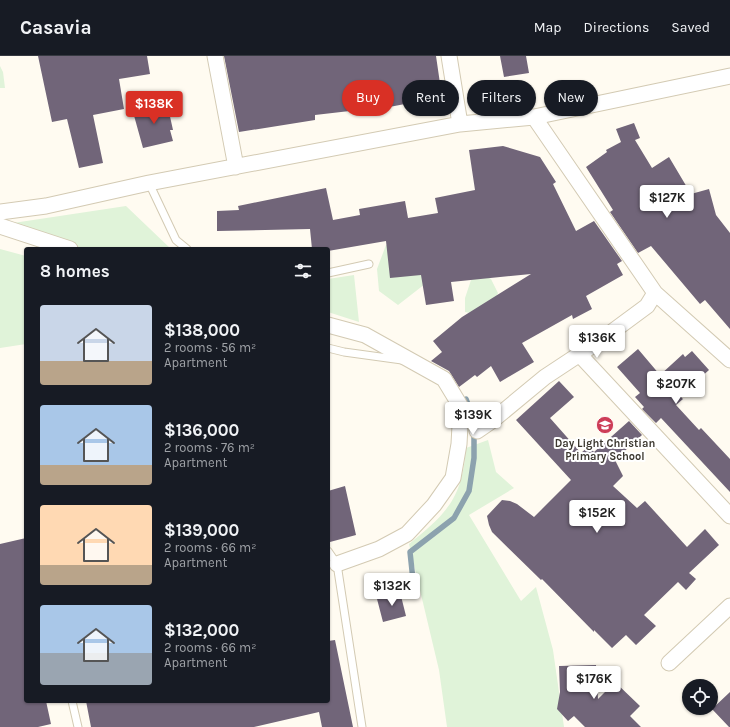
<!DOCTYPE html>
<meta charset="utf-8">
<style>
body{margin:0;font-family:Karla,sans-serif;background:#242831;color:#f1f3f6;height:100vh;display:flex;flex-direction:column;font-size:15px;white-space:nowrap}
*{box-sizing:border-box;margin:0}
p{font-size:13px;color:#9ea1a6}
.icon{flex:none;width:22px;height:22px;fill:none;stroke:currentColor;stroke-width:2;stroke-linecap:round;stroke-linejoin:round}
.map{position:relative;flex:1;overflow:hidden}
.side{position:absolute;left:24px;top:191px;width:306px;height:456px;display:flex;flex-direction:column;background:#171b24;border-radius:4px;box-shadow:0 1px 3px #0004}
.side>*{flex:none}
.guide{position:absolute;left:342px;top:24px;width:328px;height:36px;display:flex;gap:8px}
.buttons{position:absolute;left:682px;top:623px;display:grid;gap:8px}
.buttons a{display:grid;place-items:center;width:36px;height:36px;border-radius:50%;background:#171b24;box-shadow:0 1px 3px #0004;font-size:20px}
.price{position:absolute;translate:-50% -34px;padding:0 9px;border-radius:4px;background:#fff;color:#222;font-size:13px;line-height:26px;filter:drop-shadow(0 1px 2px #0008)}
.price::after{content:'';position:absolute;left:50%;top:24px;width:12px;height:9px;margin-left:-6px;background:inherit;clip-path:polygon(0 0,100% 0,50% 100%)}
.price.on{background:#d93025;color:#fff}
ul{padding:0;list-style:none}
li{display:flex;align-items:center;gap:12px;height:100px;padding:0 16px}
li span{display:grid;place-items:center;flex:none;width:112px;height:80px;border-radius:4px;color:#555}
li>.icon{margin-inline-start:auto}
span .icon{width:48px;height:48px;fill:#fffc;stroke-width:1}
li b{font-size:17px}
h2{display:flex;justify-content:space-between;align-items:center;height:48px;padding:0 16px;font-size:17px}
.pill{padding:0 14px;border-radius:18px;background:#171b24;box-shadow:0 1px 3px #0004;font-size:14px;line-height:36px}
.pill.on{background:#d93025;color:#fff}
header{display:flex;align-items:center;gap:24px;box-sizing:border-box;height:56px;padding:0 20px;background:#171b24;border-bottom:1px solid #363941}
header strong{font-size:19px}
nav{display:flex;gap:22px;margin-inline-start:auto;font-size:14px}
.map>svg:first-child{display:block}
.green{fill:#e0f3d9}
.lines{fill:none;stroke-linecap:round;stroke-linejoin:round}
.stream{stroke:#8ca2ae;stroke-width:5.5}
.building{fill:#716579}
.service-casing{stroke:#d3cab3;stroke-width:9}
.minor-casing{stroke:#d3cab3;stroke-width:17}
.service{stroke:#fff;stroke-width:7}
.minor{stroke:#fff;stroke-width:15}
.labels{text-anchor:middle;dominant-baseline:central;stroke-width:4;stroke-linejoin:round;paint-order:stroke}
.poi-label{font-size:11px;font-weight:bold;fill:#3c382f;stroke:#fff}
</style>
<header>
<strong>Casavia</strong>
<nav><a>Map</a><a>Directions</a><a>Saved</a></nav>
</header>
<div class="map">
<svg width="730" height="671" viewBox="0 0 730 671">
<rect width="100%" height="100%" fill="#fffbf1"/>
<!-- green -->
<path class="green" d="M0,10L3,16L5,32H0Z
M126,150L171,193H78L0,171V169Z
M386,189L418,193L425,228L398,249L379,235L377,213Z
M0,193L26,200V288L0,292Z
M481,218L491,223L498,237L493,249L476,258L465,256V242L472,221Z
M354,219L359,266L328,256V223Z
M488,384L496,416L514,432L469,459L521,545L536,531L553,594L564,671H447L439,614L409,488C447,457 462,443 466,392Z"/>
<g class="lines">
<!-- stream -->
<path class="stream" d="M413,524L410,496L454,462L469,435L474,402V379L475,368L466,343"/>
</g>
<!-- building -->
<path class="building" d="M38,0H147L150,18L119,23L124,53L93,59L103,107L79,112L67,63L52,66Z
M224,0H436L442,41L368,55L367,53L315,59V64L239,76Z
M500,0H526L529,17L504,21Z
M167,47L173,74H170L173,85L143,92L133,56Z
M634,67L640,82L635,84L652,112L669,101L691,138L709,133L716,159L730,177V273L705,244L700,248L651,190L638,197L610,156L613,154L586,111L607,96L606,94L621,86L616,73Z
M503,90L540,101L556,126L553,128L576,175L594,165L622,205L617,208L623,219L586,240L592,253L573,263L572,259L522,287L534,306L500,326L491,310L477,321L475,319L459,331L449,315L431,305L442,296L433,285L462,261L531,218L451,226L454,245L426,249L421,219L390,222L386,185L328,195V193H312L310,173L217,175V155L239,154L238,150L326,132L333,164L360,159L359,153L405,145L408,162L438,157L435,142L475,134L469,94Z
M638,293L660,319L683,298L685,301L692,295L709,314L680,340L683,343L676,349L699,374L701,372L730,403V436L661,362L656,367L642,353L644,351L635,341L640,337L617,311Z
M559,325L574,341L550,362L581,397L589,390L594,396L629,365L642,379L615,404L623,420L613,430L637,452L645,445L687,491L705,473L719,489L689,517L696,523L686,534L678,526L644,559L656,570L636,589L626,579L612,592L594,574V576L542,523L541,524L492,476L489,469L487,460L502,444L510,445L517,448L534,461L571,424L516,364Z
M345,430L356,479L330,486L328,478V435Z
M26,482V645H46L51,668L38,671H0V488Z
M400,536L406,560L383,566L377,543Z
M335,584L353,671H322L319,656L254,671H91L86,645H328V585Z
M596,609L598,643L615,626L640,650L630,660L641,671H585L574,660L568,665L557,653L560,636L559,610Z
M730,636V671H729L712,653Z"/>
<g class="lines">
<defs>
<path id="service" d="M149,127L176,184L187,193
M328,217L369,208
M328,292L344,296L402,304
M328,495L337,508L362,671
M72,645L78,671"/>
<path id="minor" d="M215,0L236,111
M449,0L460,68
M534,61L655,237L730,304
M0,156L46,150L149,127L460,68L534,61L730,20
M0,170L70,193
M328,269L365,279L444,323L461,351L459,388L453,422L434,449L407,478L379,493L337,508
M579,298L730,460
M477,375L493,364L545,321L601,284L647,250L655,237
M669,607L730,550"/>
</defs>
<!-- service casing -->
<use href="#service" class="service-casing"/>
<!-- minor casing -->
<use href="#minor" class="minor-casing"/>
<!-- service -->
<use href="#service" class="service"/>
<!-- minor -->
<use href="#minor" class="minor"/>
</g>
<!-- icons -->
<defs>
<symbol id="school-disc" viewBox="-11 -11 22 22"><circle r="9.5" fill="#cd3d57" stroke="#fff"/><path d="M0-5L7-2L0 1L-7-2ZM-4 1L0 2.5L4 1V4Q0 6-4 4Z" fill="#fff"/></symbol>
</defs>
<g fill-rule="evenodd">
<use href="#school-disc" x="595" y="359" width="20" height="20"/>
</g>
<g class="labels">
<!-- poi labels -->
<g class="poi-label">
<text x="605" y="387">Day Light Christian<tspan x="605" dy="13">Primary School</tspan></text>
</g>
</g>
</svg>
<div class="buttons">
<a><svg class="icon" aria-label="locate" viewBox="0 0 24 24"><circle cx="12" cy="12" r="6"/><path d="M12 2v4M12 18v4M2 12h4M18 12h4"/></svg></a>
</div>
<b class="price on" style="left:154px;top:69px">$138K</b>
<b class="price" style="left:667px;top:163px">$127K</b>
<b class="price" style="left:597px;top:303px">$136K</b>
<b class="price" style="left:676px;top:349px">$207K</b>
<b class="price" style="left:473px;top:380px">$139K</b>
<b class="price" style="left:597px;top:478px">$152K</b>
<b class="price" style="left:392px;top:551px">$132K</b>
<b class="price" style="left:594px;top:644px">$176K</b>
<div class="guide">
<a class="pill on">Buy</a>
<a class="pill">Rent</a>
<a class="pill">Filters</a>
<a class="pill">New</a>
</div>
<section class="side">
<h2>8 homes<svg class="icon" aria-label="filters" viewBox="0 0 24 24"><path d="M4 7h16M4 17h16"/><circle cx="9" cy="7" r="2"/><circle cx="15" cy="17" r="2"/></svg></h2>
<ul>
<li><span style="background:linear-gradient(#c9d6e8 70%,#b9a48a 0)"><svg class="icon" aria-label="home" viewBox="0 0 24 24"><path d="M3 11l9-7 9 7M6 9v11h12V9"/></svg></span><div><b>$138,000</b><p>2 rooms · 56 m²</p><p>Apartment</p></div></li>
<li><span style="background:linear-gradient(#a9c7e8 75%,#b9a48a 0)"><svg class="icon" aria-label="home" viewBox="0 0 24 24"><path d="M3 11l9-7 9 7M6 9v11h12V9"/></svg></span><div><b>$136,000</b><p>2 rooms · 76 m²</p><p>Apartment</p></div></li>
<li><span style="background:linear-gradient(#ffd9b3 75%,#b9a48a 0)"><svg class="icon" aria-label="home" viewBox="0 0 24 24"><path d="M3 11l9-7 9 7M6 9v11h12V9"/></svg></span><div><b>$139,000</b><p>2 rooms · 66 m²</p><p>Apartment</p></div></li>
<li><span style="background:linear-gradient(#a9c7e8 60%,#9aa5b1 0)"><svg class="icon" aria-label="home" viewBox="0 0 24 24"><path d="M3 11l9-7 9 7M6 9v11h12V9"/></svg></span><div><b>$132,000</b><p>2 rooms · 66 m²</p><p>Apartment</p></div></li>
</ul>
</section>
</div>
